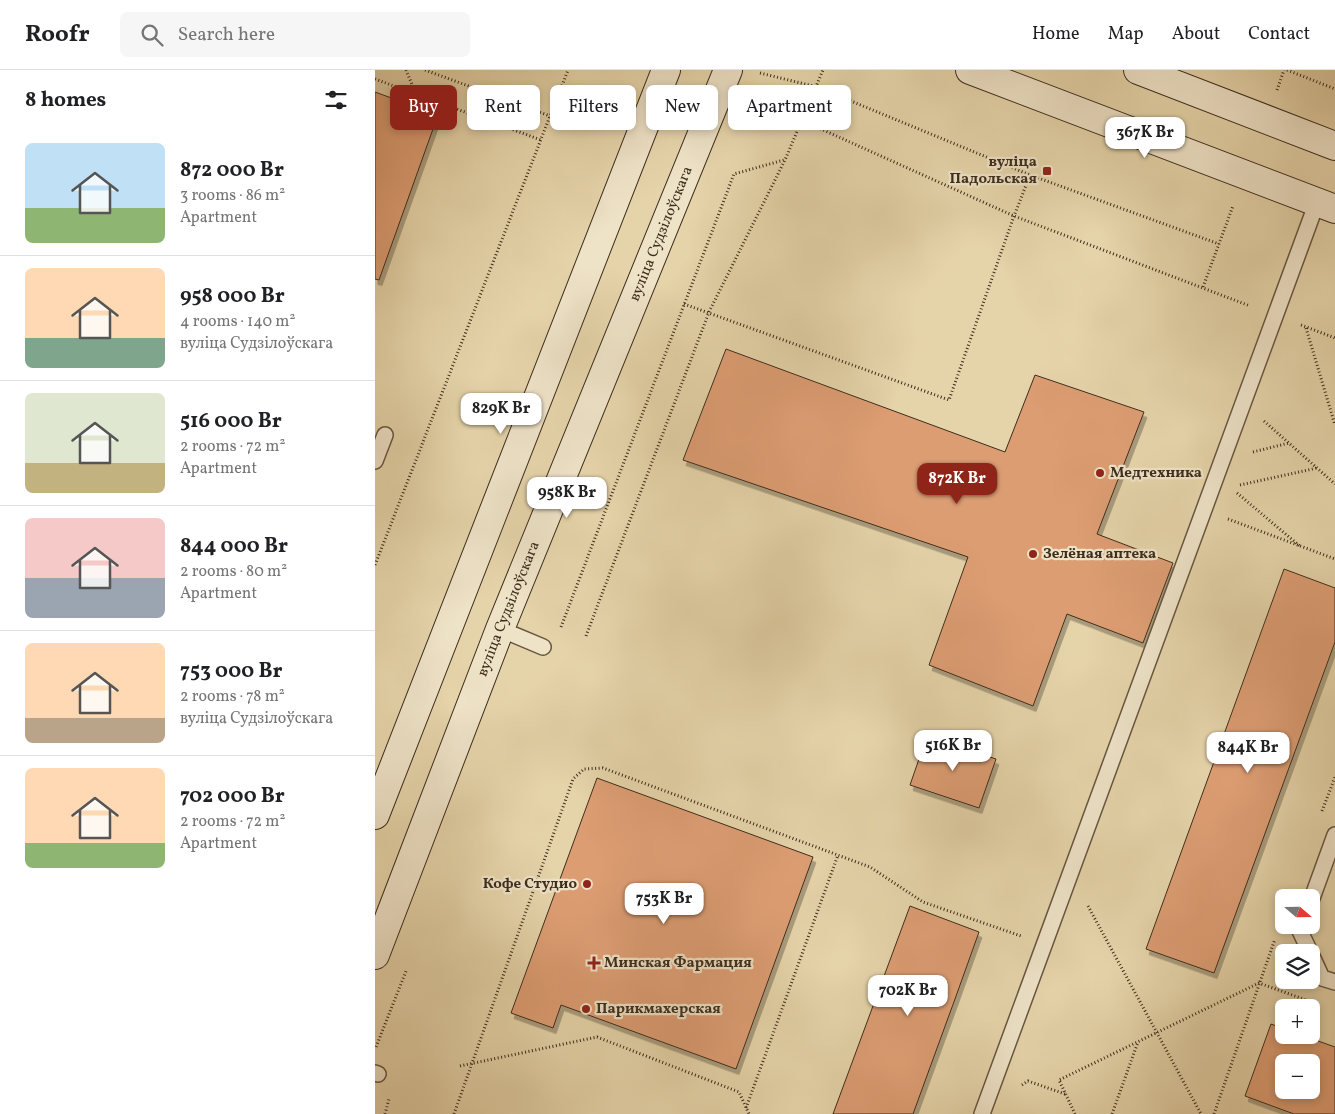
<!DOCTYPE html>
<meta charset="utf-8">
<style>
body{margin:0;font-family:Vollkorn,serif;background:#f6f6f6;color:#202124;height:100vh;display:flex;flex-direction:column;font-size:19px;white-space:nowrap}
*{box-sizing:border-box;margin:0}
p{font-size:16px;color:#757577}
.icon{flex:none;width:28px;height:28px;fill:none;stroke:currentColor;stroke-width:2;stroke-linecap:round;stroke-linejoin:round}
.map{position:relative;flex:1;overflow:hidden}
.details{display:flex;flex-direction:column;background:#fff;width:375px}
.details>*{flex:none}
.banner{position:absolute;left:15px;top:15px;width:475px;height:45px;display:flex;gap:10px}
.needle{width:32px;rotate:110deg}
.fabs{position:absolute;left:900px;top:819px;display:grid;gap:10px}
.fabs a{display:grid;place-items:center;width:45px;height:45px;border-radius:8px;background:#fff;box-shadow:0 2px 8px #0003;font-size:25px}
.price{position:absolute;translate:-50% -42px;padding:0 11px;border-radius:10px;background:#fff;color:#222;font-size:16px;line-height:32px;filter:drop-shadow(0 1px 2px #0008)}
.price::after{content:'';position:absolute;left:50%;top:30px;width:15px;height:11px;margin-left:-8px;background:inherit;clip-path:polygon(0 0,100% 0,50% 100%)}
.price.current{background:#8f2418;color:#fff}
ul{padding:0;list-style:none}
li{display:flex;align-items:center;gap:15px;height:125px;padding:0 25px}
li+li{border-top:1px solid #e0e0e0}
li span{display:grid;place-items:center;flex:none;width:140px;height:100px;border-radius:8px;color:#555}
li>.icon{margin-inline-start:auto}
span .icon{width:60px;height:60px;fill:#fffc;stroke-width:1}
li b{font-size:21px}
h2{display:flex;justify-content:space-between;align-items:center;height:60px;padding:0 25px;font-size:21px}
.pill{padding:0 18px;border-radius:8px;background:#fff;box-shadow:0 2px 8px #0003;font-size:18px;line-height:45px}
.pill.current{background:#8f2418;color:#fff}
header{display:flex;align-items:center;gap:30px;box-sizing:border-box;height:70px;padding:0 25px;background:#fff;border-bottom:1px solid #e0e0e0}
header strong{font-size:24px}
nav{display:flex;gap:28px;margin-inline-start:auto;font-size:18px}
.search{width:350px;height:45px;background:#f6f6f6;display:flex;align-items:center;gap:12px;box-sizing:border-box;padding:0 18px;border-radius:8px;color:#757577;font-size:19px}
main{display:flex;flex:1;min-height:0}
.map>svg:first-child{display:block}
.building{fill:#dd9d73;stroke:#3d2d1d;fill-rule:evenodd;filter:url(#shadow)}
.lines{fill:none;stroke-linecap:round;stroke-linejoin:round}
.lane-casing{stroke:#675640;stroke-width:18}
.secondary-casing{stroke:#3d2d1d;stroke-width:30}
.path{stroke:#3d2d1d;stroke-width:3;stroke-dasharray:1 2.5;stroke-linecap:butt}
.lane{stroke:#eee2c7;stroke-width:15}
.secondary{stroke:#eee2c7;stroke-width:28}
.poi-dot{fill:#8f2418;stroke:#eee2c7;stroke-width:2}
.labels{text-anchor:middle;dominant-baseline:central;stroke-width:4.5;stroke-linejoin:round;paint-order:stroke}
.poi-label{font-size:15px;font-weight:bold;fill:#3d2d1d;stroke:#eee2c7;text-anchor:start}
.street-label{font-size:15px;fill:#3d2d1d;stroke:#eee2c7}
</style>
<header>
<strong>Roofr</strong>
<div class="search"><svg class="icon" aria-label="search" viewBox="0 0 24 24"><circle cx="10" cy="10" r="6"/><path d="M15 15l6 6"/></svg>Search here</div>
<nav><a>Home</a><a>Map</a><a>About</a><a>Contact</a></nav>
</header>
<main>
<section class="details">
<h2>8 homes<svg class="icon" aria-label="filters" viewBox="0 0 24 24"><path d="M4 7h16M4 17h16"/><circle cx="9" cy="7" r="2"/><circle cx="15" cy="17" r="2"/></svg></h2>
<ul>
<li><span style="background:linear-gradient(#bfe0f5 65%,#8fb573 0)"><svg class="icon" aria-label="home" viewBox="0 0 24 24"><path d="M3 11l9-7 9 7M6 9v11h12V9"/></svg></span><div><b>872 000 Br</b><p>3 rooms · 86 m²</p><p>Apartment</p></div></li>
<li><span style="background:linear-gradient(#ffd9b3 70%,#7fa58c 0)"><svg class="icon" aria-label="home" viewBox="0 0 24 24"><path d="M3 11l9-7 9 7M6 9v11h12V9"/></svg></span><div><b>958 000 Br</b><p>4 rooms · 140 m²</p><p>вуліца Судзілоўскага</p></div></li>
<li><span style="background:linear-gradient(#dfe7d0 70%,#c2b280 0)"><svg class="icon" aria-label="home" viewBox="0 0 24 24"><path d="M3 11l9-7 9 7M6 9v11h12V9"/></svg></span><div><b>516 000 Br</b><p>2 rooms · 72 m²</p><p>Apartment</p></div></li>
<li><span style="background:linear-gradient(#f6c9c9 60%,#9aa5b1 0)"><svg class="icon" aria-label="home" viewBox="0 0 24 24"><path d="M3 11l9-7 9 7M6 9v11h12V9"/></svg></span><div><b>844 000 Br</b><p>2 rooms · 80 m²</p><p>Apartment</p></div></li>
<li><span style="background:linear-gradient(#ffd9b3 75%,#b9a48a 0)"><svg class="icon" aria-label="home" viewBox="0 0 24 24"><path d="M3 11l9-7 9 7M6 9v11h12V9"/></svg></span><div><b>753 000 Br</b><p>2 rooms · 78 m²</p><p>вуліца Судзілоўскага</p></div></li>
<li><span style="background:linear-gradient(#ffd9b3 75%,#8fb573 0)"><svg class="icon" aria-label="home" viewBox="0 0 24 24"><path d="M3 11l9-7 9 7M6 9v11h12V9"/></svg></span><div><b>702 000 Br</b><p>2 rooms · 72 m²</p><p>Apartment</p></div></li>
</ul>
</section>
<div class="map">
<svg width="960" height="1044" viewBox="0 0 960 1044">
<defs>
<filter id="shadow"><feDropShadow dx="3" dy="5.5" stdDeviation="0" flood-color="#0004"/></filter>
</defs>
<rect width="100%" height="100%" fill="#e5d3a9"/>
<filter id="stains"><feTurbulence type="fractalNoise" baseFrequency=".004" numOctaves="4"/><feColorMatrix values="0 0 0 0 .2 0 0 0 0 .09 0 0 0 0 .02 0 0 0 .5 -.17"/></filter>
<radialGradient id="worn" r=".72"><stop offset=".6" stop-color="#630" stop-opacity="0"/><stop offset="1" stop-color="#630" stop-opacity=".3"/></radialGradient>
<!-- building -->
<path class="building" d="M0,22L63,45L4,210L0,209Z
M351,279L630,382L660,305L769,342L722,464L798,493L768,573L692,544L658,636L554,595L593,487L308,390Z
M909,499L960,518V572L839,903L771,879Z
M552,666L621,689L604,738L535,715Z
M222,708L438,787L361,999L186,935L178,958L136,943Z
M535,836L604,862L580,929L538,1044H458Z
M896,954L909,959V965H926L960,977V1044H919L870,1026ZM909,992H936V1020H909Z"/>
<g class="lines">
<defs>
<path id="lane" d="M0,391L10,365
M125,559L168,577
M936,831L960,765
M928,855L925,861L935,882
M936,884L947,908L960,912
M0,1003L3,1004
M607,1044L942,132"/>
<g id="secondary">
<path d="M595,0L960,139"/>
<path d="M763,0L960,76"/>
<path d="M0,745L291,0"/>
<path id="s1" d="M0,885L125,559L353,0"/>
</g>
</defs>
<!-- lane casing -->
<use href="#lane" class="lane-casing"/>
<!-- secondary casing -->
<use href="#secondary" class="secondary-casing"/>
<!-- path -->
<path class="path" d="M31,0L41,24
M50,0L175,46
M912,0L960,19
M385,3L442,17L655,105L844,174
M0,9L166,70
M902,20L909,0
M426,50L639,146L875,236
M828,217L858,136
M309,234L574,330L639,146L655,105
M926,255L960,268
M931,258L960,355
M889,351L960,414
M878,382L914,373
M865,415L942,398
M862,423L926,477
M853,449L960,489
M0,495L193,0
M186,557L359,104L409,90
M211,566L334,242L410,90L448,0
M947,741L960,707
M713,836L826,1044
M1,977L31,901
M85,996L222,967L364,1022L374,1044
M647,1015L653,1011L690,1024
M371,1038L463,785
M10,1044L14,1029
M79,1044L198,709L209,699L228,698L495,797L548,832L646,866
M700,1044L684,1010L884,913L931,930
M737,1044L763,972
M839,1044L900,869"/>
<!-- lane -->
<use href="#lane" class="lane"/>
<!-- secondary -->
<use href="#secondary" class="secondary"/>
</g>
<!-- markers -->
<g class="poi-dot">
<rect x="667" y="96" width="10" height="10" rx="2.5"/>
<circle cx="725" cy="403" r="5"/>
<circle cx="658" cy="484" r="5"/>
<circle cx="212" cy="814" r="5"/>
<path d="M216.5 885.5h5v5h5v5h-5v5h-5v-5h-5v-5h5z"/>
<circle cx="211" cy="939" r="5"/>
</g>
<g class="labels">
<!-- poi labels -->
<g class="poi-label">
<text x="662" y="92" text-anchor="end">вуліца<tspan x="662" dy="17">Падольская</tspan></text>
<text x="735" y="403">Медтехника</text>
<text x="668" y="484">Зелёная аптека</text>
<text x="202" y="814" text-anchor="end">Кофе Студио</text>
<text x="229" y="893">Минская Фармация</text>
<text x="221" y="939">Парикмахерская</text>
</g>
<!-- street labels -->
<g class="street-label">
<text stroke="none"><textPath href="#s1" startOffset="776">вуліца Судзілоўскага</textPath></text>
<text stroke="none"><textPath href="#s1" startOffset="371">вуліца Судзілоўскага</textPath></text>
</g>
</g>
<rect width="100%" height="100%" filter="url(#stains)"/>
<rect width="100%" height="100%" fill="url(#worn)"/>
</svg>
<div class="fabs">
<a><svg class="needle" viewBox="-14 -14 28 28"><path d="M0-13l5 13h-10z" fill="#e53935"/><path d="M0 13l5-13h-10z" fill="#757577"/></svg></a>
<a><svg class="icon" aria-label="layers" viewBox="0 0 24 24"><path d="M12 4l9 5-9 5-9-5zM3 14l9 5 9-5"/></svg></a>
<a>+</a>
<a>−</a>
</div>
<b class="price" style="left:770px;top:89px">367K Br</b>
<b class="price" style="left:126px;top:365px">829K Br</b>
<b class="price current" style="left:582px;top:435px">872K Br</b>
<b class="price" style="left:192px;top:449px">958K Br</b>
<b class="price" style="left:578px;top:702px">516K Br</b>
<b class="price" style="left:873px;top:704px">844K Br</b>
<b class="price" style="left:289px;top:855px">753K Br</b>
<b class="price" style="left:533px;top:947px">702K Br</b>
<div class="banner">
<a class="pill current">Buy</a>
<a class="pill">Rent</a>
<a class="pill">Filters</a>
<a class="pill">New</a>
<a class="pill">Apartment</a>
</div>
</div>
</main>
